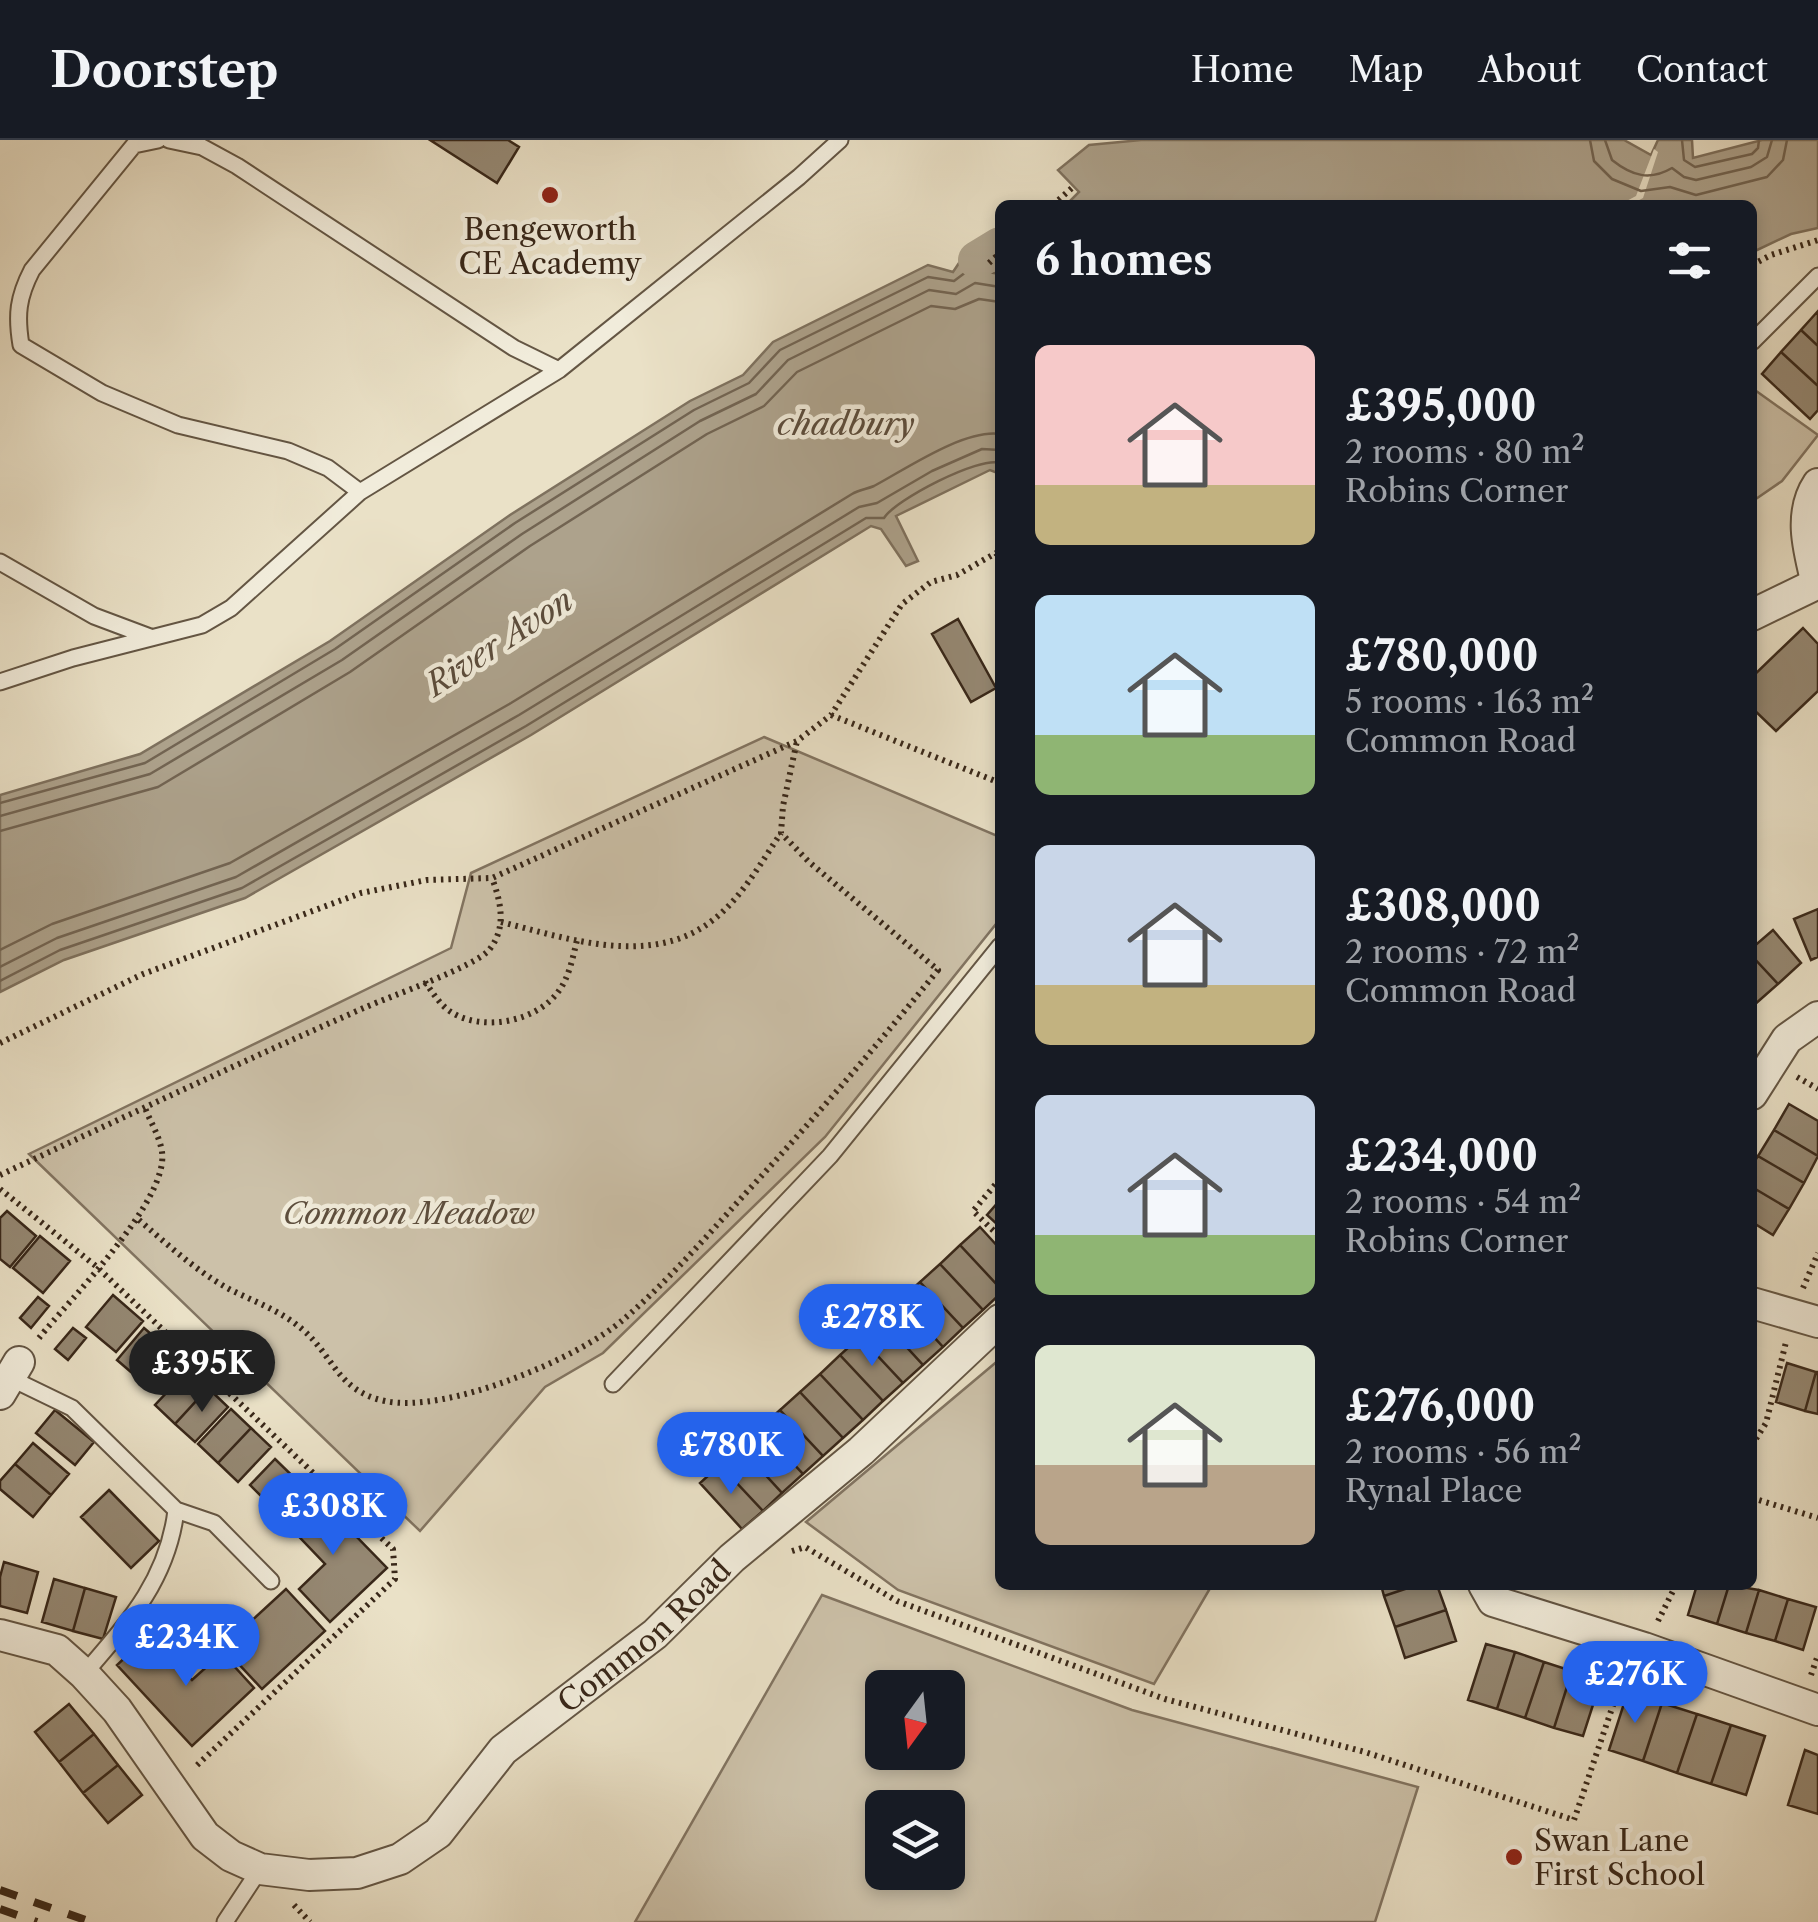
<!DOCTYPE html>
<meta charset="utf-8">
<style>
body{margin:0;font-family:"Libre Caslon Text",serif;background:#242831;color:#f1f3f6;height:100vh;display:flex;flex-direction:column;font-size:38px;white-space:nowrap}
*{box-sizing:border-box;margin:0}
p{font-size:32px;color:#9ea1a6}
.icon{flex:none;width:55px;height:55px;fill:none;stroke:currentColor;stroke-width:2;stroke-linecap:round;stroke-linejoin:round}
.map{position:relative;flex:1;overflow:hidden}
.panel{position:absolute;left:995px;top:60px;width:762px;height:1390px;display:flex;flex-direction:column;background:#171b24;border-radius:15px;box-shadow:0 5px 15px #0003}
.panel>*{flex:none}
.needle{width:65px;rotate:195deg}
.fabs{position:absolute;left:865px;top:1530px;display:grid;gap:20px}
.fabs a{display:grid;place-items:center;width:100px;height:100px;border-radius:15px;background:#171b24;box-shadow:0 5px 15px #0003;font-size:50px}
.price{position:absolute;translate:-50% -85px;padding:0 22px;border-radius:35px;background:#2563eb;color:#fff;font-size:32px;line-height:65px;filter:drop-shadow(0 2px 5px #0008)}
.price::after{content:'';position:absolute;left:50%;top:60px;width:30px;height:22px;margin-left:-15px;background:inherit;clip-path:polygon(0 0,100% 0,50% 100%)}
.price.current{background:#222;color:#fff}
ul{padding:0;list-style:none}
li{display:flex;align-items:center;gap:30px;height:250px;padding:0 40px}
li span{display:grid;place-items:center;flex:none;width:280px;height:200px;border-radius:15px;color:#555}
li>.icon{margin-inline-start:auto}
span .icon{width:120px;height:120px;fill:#fffc;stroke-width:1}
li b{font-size:42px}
h2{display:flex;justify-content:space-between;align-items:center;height:120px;padding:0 40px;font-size:42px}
header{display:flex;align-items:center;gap:60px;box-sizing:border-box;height:140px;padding:0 50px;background:#171b24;border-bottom:2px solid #363941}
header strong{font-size:48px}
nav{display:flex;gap:55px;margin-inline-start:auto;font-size:35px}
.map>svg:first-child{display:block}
.green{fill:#ccc1a9;stroke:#827461;stroke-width:2.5;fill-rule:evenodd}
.water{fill:#ada28c;stroke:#7e715e;stroke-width:2.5}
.pier{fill:#eae1c7}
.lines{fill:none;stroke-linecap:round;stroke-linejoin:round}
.shore{stroke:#726452;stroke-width:2.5}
.canal{stroke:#ada28c;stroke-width:38}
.building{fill:#958873;stroke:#382719;stroke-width:2.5}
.lane-casing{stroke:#645644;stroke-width:19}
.street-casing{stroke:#645644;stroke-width:34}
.path{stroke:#382719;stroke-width:6;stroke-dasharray:2.5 5;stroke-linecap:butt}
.lane{stroke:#f1ecdb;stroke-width:15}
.street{stroke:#f1ecdb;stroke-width:30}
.rail{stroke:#382719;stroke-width:8;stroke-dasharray:18 18;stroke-linecap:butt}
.poi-dot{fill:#8f2418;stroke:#f1ecdb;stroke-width:4}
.labels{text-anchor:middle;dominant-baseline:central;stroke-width:9;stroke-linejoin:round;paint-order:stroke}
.poi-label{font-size:30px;fill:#382719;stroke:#f1ecdb}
.park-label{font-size:30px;font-style:italic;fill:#5d4e3d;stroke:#f1ecdb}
.street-label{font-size:30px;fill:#382719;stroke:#f1ecdb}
.water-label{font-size:32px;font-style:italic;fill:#5b4c3c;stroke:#f1ecdb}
</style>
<header>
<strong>Doorstep</strong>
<nav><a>Home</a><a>Map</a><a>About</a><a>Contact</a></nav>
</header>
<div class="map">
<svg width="1818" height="1782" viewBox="0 0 1818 1782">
<rect width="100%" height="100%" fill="#eae1c7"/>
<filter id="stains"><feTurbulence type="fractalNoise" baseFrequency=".002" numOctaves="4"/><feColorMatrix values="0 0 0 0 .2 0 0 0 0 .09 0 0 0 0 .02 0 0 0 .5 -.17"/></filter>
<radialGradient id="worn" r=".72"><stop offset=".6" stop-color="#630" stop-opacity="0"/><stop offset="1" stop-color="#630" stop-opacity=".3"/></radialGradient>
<!-- green -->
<path class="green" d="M1752,248L1818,295L1782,341L1753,361Z
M764,597L1000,697V779L825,997L603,1213L545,1247L420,1391L29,1014L451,808L471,733Z
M1000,1219V1445H1212L1154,1544L898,1450L806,1382Z
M822,1455L1132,1570L1418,1647L1375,1782H635ZM882,1548H948V1612H882ZM882,1668H948V1732H882Z"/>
<!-- water -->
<path class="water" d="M1141,0H1624L1651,15L1658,0H1692L1693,18L1762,0H1818V88L1791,94L1753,112L1752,65H1066L1079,52L1058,30L1089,5Z
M963,117L996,125L1000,122V334L990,330L896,376L918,421L906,426L881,389L871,386L531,595L245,758L64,820L0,852V655L140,614L330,501L510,375L690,261L743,235L773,202L928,125L953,132Z"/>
<!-- pier -->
<path class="pier" d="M1654,9L1658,12L1643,58L1630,65H1619L1636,56Z"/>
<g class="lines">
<!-- shore -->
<path class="shore" d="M1590,0L1594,21L1612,39L1641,51L1670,47L1696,55L1767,37L1783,20L1787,0
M1605,0L1612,20C1632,36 1650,41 1672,28L1684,37L1696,40L1751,27L1767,17L1772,0
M1682,0L1684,20L1695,27L1752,14L1758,8L1759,0
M0,663L145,623L335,509L515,383L694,270L749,243L780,210L928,137L954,141L970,129L1000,134
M0,676L150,634L342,520L522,394L700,281L756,254L788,220L929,150L956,154L975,143L1000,147
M0,691L158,647L350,532L530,406L707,294L764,266L797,232L931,166L955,169L979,159L1000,162
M0,810L52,784L230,723L511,563L852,354C859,350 867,349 874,346C906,329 964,289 1000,294
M0,827L57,798L236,737L519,575L859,367L877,363L932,331L982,309L1000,310
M0,841L60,810L242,748L526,586L866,378H884C895,360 979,316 1000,323"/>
<!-- canal -->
<path class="canal" d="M977,120L1000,106"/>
</g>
<!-- building -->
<path class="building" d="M430,0H508L519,7L497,43Z
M1818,171V206L1801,190Z
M1801,190L1818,206V246L1781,212Z
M1781,212L1818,246V270L1810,279L1762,234Z
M958,479L996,548L971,562L932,494Z
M1803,488L1818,504V551L1776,591L1752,568V537Z
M1818,769V817L1811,820L1794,779Z
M1773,790L1801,823L1778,844L1752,816V808Z
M1752,816L1778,844L1754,865L1752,862Z
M1789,964L1818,981V1016L1774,990Z
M1774,990L1818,1016L1804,1043L1758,1016Z
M1758,1016L1804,1043L1789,1069L1752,1047V1025Z
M1752,1047L1789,1069L1773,1095L1752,1082Z
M1000,1060V1087L987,1075Z
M7,1071L36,1096L10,1127L0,1119V1078Z
M980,1087L1000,1109V1148L960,1105Z
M40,1096L70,1121L43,1153L13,1128Z
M960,1105L1000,1148V1154L983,1170L940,1124Z
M940,1124L983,1170L963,1188L920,1142Z
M920,1142L963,1188L943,1207L900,1160Z
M113,1155L143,1181L116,1212L86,1187Z
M38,1157L49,1166L31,1188L20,1178Z
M900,1160L943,1207L923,1225L880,1178Z
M880,1178L923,1225L903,1243L860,1197Z
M73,1188L86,1198L68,1220L55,1209Z
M144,1188L173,1213L146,1245L117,1220Z
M860,1197L903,1243L883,1261L840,1215Z
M840,1215L883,1261L863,1280L820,1234Z
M1787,1223L1816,1232L1805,1271L1776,1262Z
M188,1230L208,1248L175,1284L155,1265Z
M1816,1232H1818V1274L1805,1271Z
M820,1234L863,1280L843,1298L800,1252Z
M208,1248L228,1267L195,1302L175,1284Z
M800,1252L843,1298L823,1316L780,1270Z
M231,1269L251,1288L218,1323L198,1304Z
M55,1270L94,1302L75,1325L36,1293Z
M780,1270L823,1316L803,1334L760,1288Z
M251,1288L271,1307L238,1342L218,1323Z
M760,1288L803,1334L782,1353L740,1307Z
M33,1303L69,1334L51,1355L15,1324Z
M740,1307L782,1353L763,1371L720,1325Z
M275,1319L309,1352L283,1378L250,1345Z
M15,1324L51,1355L33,1377L0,1349V1341Z
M720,1325L763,1371L742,1389L700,1343Z
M109,1350L159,1401L131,1428L81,1377Z
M314,1353L387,1428L330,1482L299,1449L325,1424L284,1381Z
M4,1422L38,1432L27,1473L0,1466V1437Z
M54,1439L85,1448L73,1491L42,1482Z
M1381,1445H1417L1384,1456Z
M1417,1445H1437L1446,1470L1395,1487L1384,1456Z
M1697,1445H1729L1717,1484L1688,1475Z
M1729,1445L1759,1450L1746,1493L1717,1484Z
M85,1448L116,1457L103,1499L73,1491Z
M286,1449L325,1491L262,1549L223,1507Z
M1759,1450L1788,1459L1775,1501L1746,1493Z
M1788,1459L1816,1467L1803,1510L1775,1501Z
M1446,1470L1456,1501L1405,1518L1395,1487Z
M149,1495L192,1540L222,1513L254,1548L192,1606L117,1525Z
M1486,1504L1515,1512L1497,1569L1468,1560Z
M1515,1512L1544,1522L1525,1578L1497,1569Z
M1544,1522L1572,1531L1554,1588L1525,1578Z
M1572,1531L1601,1540L1583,1596L1554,1588Z
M1628,1551L1662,1563L1643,1621L1609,1610Z
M1662,1563L1697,1574L1677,1633L1643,1621Z
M69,1564L94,1594L59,1622L35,1592Z
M1697,1574L1731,1585L1711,1644L1677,1633Z
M1731,1585L1765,1596L1746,1655L1711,1644Z
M94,1594L118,1625L83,1653L59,1622Z
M1805,1610L1818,1615V1674L1788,1665Z
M118,1625L142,1655L108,1683L83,1653Z"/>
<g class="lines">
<defs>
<path id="lane" d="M158,0L134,5L32,130C18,157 16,175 21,205L102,253L178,285L288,311L328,328L360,352
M169,0L202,7L237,26L514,208L559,230
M1752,202L1818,136
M0,422L94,476L150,497
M0,542L73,518L202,485L231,468L360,352L559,230L799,37L840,0
M6,1236L72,1268L176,1370C168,1439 128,1483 84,1534
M613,1244L830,1016L1000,806
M176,1370L214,1383L271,1441
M225,1782L260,1729"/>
<g id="street">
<path d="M1817,444C1809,411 1798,374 1818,344"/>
<path d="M1752,475L1818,443"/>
<path d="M1752,954L1787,899L1818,877"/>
<path d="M1752,1163L1818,1182"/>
<path d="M0,1254L19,1222"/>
<path d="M1484,1445L1493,1461L1644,1508L1818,1570"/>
<path id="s1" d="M0,1495L57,1510L84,1534L117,1570L205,1696L231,1716L260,1729L309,1735L357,1733L400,1719L438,1693L503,1610L655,1494L732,1418L861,1311L1000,1180"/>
</g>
</defs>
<!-- lane casing -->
<use href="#lane" class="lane-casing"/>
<!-- street casing -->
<use href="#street" class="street-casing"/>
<!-- path -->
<path class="path" d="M1053,65L1074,46
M989,123L1000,113
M1752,125L1771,115L1818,100
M831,575L1000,643
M501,782C566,798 648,827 709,783C740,761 760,724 781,693
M425,842C433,853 440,865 451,872C482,892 536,882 558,852C569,838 573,817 577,800
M0,903L143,834L361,753L427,740L492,738L797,601L831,575L902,464L931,442L957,435L996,413L1000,419
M1797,937L1818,949
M0,1035C122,978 243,921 366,867C389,857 476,826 489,810C507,788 501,762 492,738
M1000,1039L973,1071L1000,1097
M0,1049L97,1127L393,1409L395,1439L194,1628
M139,1080C167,1104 196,1131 229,1149C253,1161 281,1171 302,1189C334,1216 337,1251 385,1261C446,1274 578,1219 624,1179C667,1142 707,1096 745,1054C812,981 876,907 938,830L809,722L781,693L783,666L797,601
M1803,1148L1818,1113
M39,1198C70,1159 169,1060 162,1012C160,997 150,981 145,968
M1752,1305L1766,1283L1786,1202
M1752,1358L1818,1378
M792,1411L805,1407L897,1461L1165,1559L1365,1612L1574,1680L1624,1533
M1658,1481L1676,1445
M1811,1535L1818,1515
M294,1765L310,1782"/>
<!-- lane -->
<use href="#lane" class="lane"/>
<!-- street -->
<use href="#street" class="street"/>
<!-- rail -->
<path class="rail" d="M0,1750L91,1782
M0,1769L37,1782"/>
</g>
<!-- markers -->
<g class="poi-dot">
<circle cx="550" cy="55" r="10"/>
<circle cx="1514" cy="1717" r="10"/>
</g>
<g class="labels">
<!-- poi labels -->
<g class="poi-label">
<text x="550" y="89">Bengeworth<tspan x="550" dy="34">CE Academy</tspan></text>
<text x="1534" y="1700" text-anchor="start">Swan Lane<tspan x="1534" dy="34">First School</tspan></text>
</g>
<!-- park labels -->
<g class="park-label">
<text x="409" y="1073">Common Meadow</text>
</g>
<!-- street labels -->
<g class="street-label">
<text stroke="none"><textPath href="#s1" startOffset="838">Common Road</textPath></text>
</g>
<!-- water labels -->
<g class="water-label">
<text x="846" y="283">chadbury</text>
<text transform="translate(499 502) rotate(-33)">River Avon</text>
</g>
</g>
<rect width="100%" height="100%" filter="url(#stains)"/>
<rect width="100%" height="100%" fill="url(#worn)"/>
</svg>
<div class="fabs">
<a><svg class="needle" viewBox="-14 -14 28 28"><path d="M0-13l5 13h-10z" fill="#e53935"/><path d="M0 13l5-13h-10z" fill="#9ea1a6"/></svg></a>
<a><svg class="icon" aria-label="layers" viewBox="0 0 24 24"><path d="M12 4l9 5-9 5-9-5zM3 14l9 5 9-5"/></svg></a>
</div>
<b class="price" style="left:872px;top:1229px">£278K</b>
<b class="price current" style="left:202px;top:1275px">£395K</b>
<b class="price" style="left:731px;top:1357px">£780K</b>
<b class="price" style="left:333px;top:1418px">£308K</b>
<b class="price" style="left:186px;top:1549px">£234K</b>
<b class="price" style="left:1635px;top:1586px">£276K</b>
<section class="panel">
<h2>6 homes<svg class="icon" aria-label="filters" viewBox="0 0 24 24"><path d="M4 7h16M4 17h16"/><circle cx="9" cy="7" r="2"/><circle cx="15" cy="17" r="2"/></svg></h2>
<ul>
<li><span style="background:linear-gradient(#f6c9c9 70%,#c2b280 0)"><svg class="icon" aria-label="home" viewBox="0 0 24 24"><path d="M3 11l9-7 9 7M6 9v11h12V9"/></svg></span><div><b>£395,000</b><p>2 rooms · 80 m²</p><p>Robins Corner</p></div></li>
<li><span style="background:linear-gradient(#bfe0f5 70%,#8fb573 0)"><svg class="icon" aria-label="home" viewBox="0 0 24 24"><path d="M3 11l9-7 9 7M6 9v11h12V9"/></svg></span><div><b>£780,000</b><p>5 rooms · 163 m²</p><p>Common Road</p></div></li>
<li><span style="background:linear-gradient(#c9d6e8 70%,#c2b280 0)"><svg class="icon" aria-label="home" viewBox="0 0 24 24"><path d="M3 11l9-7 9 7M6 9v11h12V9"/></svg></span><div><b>£308,000</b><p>2 rooms · 72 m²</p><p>Common Road</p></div></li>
<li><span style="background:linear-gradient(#c9d6e8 70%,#8fb573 0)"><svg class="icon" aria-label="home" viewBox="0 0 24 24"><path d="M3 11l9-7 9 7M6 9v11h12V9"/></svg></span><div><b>£234,000</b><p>2 rooms · 54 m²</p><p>Robins Corner</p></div></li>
<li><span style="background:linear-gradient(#dfe7d0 60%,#b9a48a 0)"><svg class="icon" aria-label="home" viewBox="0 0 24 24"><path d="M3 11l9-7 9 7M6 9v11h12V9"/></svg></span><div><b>£276,000</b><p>2 rooms · 56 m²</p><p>Rynal Place</p></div></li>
</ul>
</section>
</div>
